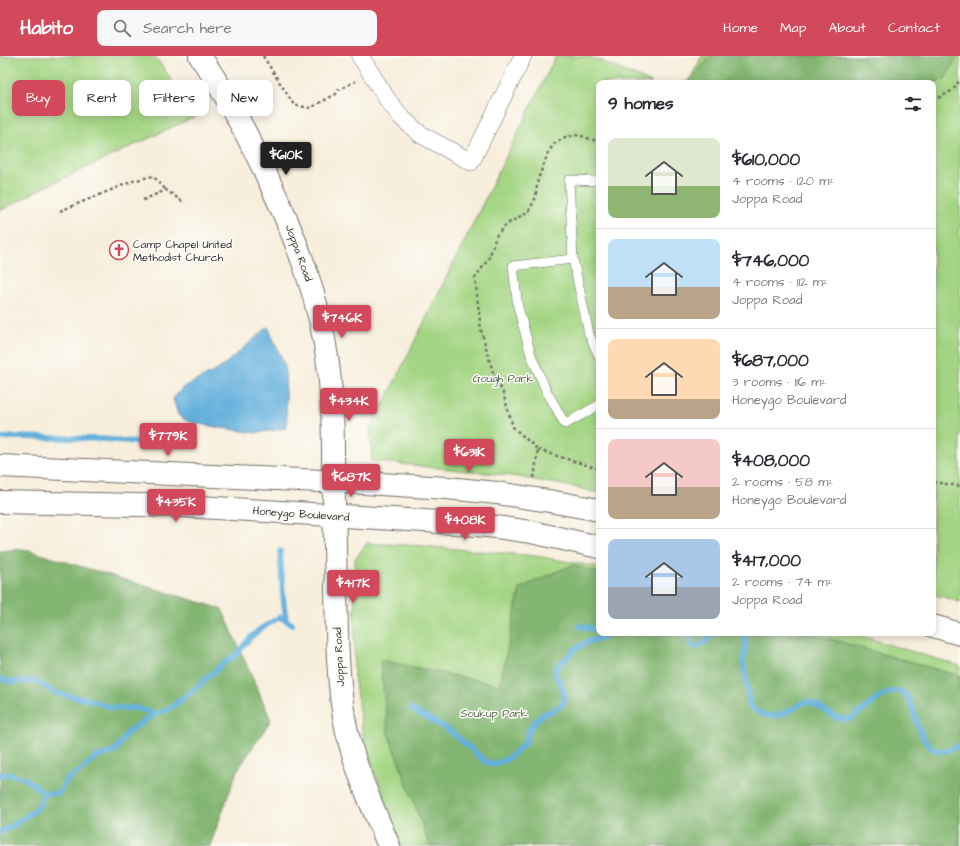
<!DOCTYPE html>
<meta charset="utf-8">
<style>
body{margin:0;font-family:"Architects Daughter",sans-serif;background:#f7f7f7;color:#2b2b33;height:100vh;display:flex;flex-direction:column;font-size:15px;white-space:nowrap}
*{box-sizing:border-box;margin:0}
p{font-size:13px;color:#7c7c81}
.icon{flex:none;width:22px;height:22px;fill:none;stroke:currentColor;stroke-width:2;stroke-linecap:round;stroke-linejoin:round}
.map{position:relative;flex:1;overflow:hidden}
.panel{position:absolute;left:596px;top:24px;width:340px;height:556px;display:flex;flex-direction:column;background:#fff;border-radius:8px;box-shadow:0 2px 10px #0003}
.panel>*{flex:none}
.banner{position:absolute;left:12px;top:24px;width:380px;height:36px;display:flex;gap:8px}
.price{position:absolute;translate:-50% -34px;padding:0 9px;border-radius:4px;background:#d1495b;color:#fff;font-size:13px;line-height:26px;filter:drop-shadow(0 1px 2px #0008)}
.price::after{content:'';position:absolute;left:50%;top:24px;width:12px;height:9px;margin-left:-6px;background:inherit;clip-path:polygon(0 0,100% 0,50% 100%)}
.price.on{background:#222;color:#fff}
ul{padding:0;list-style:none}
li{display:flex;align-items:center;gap:12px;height:100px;padding:0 12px}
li+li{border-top:1px solid #e1e1e2}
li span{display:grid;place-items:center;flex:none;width:112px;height:80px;border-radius:8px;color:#555}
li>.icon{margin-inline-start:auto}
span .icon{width:48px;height:48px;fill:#fffc;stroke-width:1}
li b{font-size:17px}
h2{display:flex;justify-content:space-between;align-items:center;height:48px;padding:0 12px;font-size:17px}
.tag{padding:0 14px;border-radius:8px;background:#fff;box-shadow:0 2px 10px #0003;font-size:14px;line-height:36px}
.tag.on{background:#d1495b;color:#fff}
header{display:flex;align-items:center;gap:24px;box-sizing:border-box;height:56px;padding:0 20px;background:#d1495b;color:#fff}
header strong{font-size:19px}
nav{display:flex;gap:22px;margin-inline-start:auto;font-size:14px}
.search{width:280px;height:36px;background:#f7f7f7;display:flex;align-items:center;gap:10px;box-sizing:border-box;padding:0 14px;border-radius:8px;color:#7c7c81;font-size:15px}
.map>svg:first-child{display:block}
.green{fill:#a4d584;stroke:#688058}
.forest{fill:#83b672;stroke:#57704e}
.water{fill:#63b0dd;stroke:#476e84}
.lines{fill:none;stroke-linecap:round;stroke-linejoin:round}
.stream{stroke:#63b0dd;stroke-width:5.5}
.service-casing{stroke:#726f69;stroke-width:10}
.minor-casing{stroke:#726f69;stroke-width:18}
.tertiary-casing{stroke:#726f69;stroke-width:24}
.secondary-casing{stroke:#726f69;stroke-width:24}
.path{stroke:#726f69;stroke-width:2.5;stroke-dasharray:3 3;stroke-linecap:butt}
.service{stroke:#fff;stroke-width:9}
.minor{stroke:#fff;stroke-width:17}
.tertiary{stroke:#fff;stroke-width:22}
.secondary{stroke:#fff;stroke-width:22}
.labels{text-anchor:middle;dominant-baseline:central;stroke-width:3;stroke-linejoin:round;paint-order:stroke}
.poi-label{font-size:11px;fill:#2b2b2b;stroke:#fdfcf7;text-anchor:start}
.street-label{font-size:11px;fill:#2b2b2b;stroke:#fdfcf7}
.park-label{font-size:11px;fill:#4f5e46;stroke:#fdfcf7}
</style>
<header>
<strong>Habito</strong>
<div class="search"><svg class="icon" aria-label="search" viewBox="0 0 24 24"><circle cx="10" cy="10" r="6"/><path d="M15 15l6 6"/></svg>Search here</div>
<nav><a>Home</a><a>Map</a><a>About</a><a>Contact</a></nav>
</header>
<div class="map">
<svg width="960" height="790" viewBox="0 0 960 790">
<rect width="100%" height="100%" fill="#fdfcf7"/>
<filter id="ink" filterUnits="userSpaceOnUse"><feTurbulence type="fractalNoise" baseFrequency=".025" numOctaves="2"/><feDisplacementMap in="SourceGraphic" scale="8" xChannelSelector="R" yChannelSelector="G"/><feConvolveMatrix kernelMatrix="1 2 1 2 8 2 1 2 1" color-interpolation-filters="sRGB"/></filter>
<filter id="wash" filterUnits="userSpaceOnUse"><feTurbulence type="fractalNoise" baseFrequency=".012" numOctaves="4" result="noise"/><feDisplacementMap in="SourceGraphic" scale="16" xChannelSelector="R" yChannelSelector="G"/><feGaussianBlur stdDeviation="0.9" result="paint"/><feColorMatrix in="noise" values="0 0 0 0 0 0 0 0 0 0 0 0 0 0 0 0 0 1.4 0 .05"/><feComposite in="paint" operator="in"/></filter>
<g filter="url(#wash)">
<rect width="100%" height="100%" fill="#f7eedb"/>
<!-- green -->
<path class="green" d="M0,0H155L196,60L37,135L0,155Z
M556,0H589L652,27H599V437L575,431L506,419L372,405L370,373L387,341Z
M702,0H960V546L933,538V27H688Z
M367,487L423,490L536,500L599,511V577H851L960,610V790H400L388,751L364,688L354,620L355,503Z"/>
<!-- forest -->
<path class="forest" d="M711,0H958L944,24L929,27H685L706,6Z
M23,493L222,553L271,664L237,715L210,790H0V495Z
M572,509L599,517V577H809L960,620V790H430L388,677L380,604L500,629L520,532Z"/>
<!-- water -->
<path class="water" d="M268,271L285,310L287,372L256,377L215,371L187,365L178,359L173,343L182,332L219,313Z"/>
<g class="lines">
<!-- stream -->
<path class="stream" d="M0,382L16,381L103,383L147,387
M280,495L283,540L286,564
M579,570L594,573L599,572
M690,577L691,588L694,591L698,590L717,577
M741,577L744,580L746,586L743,605L750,651C769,665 779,661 798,650C800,648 805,645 809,646C809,646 814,648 814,648C826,654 836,666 850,663C853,662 857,658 860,656C871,648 882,637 897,635C919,633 911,696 943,695C950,694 954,693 960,689
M0,623L13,626L35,625L55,637L90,644L113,652H136L155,658
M411,653L449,674L486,706L492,708L496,707L505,704L511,700L525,687L530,671L542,659L558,652L564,646V637L555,616L556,612L575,593L589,585L603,582L607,580L609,577
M0,719L10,718L26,723L45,738
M0,776L14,769L34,755L40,749L41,742L45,738L59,737L66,724L83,713L96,701L114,696L128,676L155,658L167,654L190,637L224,607L236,599L250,582L260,573L280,561L292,568"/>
</g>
</g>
<g filter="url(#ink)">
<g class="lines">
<defs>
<path id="service" d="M599,125L569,124L573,203L589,278L599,300
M573,203L513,210L518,251L531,299L546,334L565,368L599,349"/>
<path id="minor" d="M360,0L387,43L401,61L420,78L471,106L523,0"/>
<path id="tertiary" d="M200,0C227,40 250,83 270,127C297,185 320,244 328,308C332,338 333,369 333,399C334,444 335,488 336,532C337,575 337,618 344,661C352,706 371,748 389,790"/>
<path id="secondary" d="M0,410L364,427L447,432L497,437L549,445L599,454
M0,446L184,450L456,467L496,471L531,476L599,491
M933,570L960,578"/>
</defs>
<!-- service casing -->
<use href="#service" class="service-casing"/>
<!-- minor casing -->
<use href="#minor" class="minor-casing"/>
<!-- tertiary casing -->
<use href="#tertiary" class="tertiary-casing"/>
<!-- secondary casing -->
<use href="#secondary" class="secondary-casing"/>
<!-- path -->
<path class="path" d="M263,0L294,49L310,52L336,38L338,34L356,25
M933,45L953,34L960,24
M143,144L166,134L183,146
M60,155L133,125L153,120L166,134
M538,394L599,413
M534,422L538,394L513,371L503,337L493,316L481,274L475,222L489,202L496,180L507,168L529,155L535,143L538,123L548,97L554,88L565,81L579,79L599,86
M933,426L960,430"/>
<!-- service -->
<use href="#service" class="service"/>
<!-- minor -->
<use href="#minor" class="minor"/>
<!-- tertiary -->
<use href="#tertiary" class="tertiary"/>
<!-- secondary -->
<use href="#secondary" class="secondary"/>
</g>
</g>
<!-- icons -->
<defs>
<symbol id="church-ring" viewBox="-11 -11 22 22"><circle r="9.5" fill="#fdfcf7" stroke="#d1495b" stroke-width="1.5"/><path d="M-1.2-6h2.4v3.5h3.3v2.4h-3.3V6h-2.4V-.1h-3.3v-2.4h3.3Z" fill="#d1495b"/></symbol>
</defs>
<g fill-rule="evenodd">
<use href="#church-ring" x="108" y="183" width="22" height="22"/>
</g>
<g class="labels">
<!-- poi labels -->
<g class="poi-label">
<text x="133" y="188">Camp Chapel United<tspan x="133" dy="13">Methodist Church</tspan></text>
</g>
<!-- street labels -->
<g class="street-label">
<text transform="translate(299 197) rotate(70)">Joppa Road</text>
<text transform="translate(301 458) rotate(4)">Honeygo Boulevard</text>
<text transform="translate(339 601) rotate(-93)">Joppa Road</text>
</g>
<!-- park labels -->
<g class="park-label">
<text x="503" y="322">Gough Park</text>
<text x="494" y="657">Soukup Park</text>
</g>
</g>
</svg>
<b class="price on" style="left:286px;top:120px">$610K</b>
<b class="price" style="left:342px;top:283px">$746K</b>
<b class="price" style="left:349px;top:366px">$434K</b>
<b class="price" style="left:168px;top:401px">$779K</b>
<b class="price" style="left:469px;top:417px">$631K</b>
<b class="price" style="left:351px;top:442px">$687K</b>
<b class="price" style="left:176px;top:467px">$435K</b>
<b class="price" style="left:465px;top:485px">$408K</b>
<b class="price" style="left:353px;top:548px">$417K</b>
<div class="banner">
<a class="tag on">Buy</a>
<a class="tag">Rent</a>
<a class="tag">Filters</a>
<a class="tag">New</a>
</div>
<section class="panel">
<h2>9 homes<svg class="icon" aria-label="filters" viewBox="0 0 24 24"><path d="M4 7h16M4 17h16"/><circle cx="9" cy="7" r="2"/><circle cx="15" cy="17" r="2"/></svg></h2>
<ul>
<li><span style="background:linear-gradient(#dfe7d0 60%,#8fb573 0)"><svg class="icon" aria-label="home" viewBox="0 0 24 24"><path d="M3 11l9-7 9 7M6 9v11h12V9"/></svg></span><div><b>$610,000</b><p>4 rooms · 120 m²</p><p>Joppa Road</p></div></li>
<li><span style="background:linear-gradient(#bfe0f5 60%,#b9a48a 0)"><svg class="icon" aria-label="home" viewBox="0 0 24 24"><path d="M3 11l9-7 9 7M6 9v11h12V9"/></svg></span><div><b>$746,000</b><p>4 rooms · 112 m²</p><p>Joppa Road</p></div></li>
<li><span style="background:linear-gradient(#ffd9b3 75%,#b9a48a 0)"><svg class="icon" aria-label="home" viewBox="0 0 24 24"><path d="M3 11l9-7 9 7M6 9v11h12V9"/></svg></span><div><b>$687,000</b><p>3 rooms · 116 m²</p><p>Honeygo Boulevard</p></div></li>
<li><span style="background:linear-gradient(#f6c9c9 60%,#b9a48a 0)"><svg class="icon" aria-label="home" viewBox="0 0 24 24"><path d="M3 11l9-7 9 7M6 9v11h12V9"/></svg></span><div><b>$408,000</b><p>2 rooms · 58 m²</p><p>Honeygo Boulevard</p></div></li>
<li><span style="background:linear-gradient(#a9c7e8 60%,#9aa5b1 0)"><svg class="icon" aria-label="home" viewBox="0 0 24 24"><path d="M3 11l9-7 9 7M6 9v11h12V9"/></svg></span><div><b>$417,000</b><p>2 rooms · 74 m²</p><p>Joppa Road</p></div></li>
</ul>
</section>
</div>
